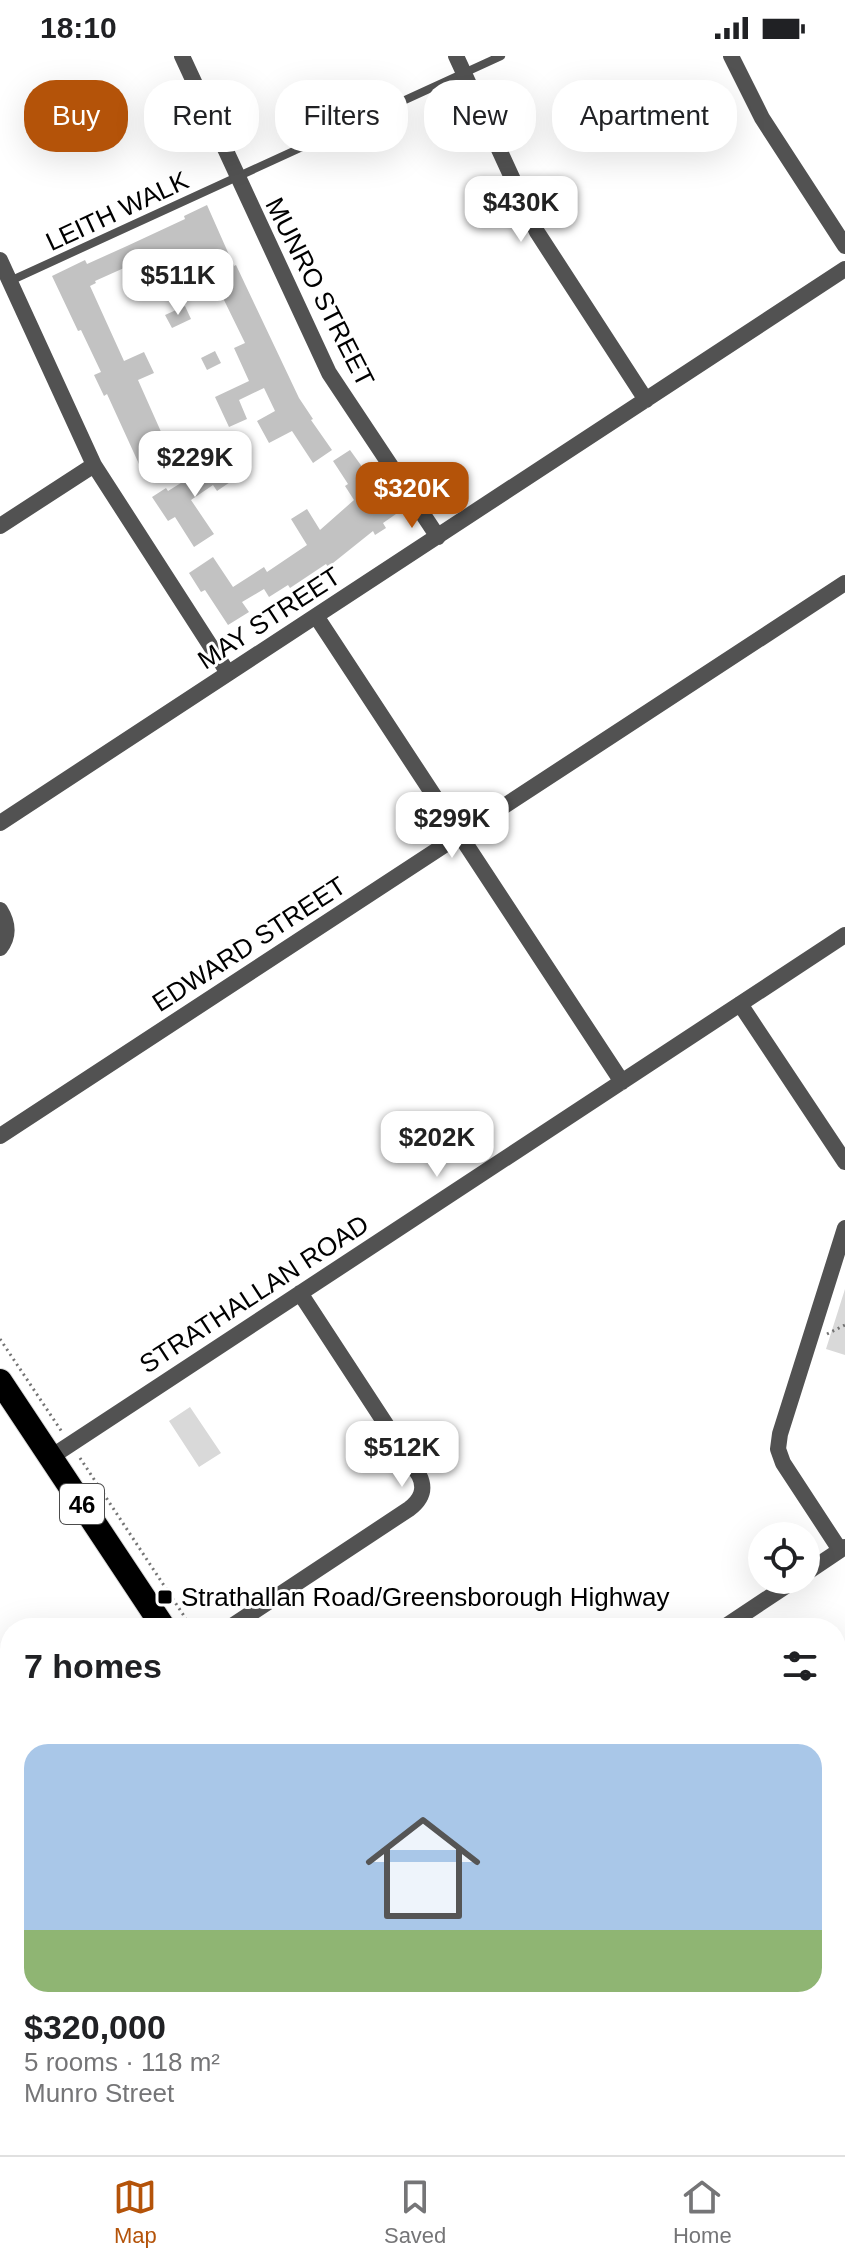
<!DOCTYPE html>
<meta charset="utf-8">
<style>
body{margin:0;font-family:Helvetica,sans-serif;background:#f6f6f6;color:#202124;height:100vh;display:flex;flex-direction:column;font-size:30px;white-space:nowrap}
*{box-sizing:border-box;margin:0}
p{font-size:26px;color:#757577}
.icon{flex:none;width:44px;height:44px;fill:none;stroke:currentColor;stroke-width:2;stroke-linecap:round;stroke-linejoin:round}
.map{position:relative;flex:1;overflow:hidden}
.panel{position:absolute;left:0px;top:1562px;width:846px;height:538px;display:flex;flex-direction:column;background:#fff;border-radius:32px 32px 0 0;box-shadow:0 8px 32px #0002}
.panel>*{flex:none}
.hud{position:absolute;left:24px;top:24px;width:798px;height:72px;display:flex;gap:16px}
.buttons{position:absolute;left:748px;top:1466px;display:grid;gap:16px}
.buttons a{display:grid;place-items:center;width:72px;height:72px;border-radius:50%;background:#fff;box-shadow:0 8px 32px #0002;font-size:40px}
.price{position:absolute;translate:-50% -68px;padding:0 18px;border-radius:16px;background:#fff;color:#222;font-size:26px;line-height:52px;filter:drop-shadow(0 2px 4px #0008)}
.price::after{content:'';position:absolute;left:50%;top:48px;width:24px;height:18px;margin-left:-12px;background:inherit;clip-path:polygon(0 0,100% 0,50% 100%)}
.price.on{background:#b45309;color:#fff}
ul{padding:0;list-style:none}
li{display:grid;align-content:center;gap:16px;height:424px;padding:0 24px}
li span{display:grid;place-items:center;height:248px;border-radius:24px;color:#555}
li>.icon{margin-inline-start:auto}
span .icon{width:144px;height:144px;fill:#fffc;stroke-width:1}
li b{font-size:34px}
h2{display:flex;justify-content:space-between;align-items:center;height:96px;padding:0 24px;font-size:34px}
.chip{padding:0 28px;border-radius:32px;background:#fff;box-shadow:0 8px 32px #0002;font-size:28px;line-height:72px}
.chip.on{background:#b45309;color:#fff}
.status{display:flex;justify-content:space-between;align-items:center;height:56px;padding:0 40px;background:#fff;direction:ltr}
.status svg{height:22px;fill:currentColor}
.dock{display:flex;justify-content:space-around;align-items:center;height:112px;border-top:2px solid #e0e0e0;background:#fff;font-size:22px;color:#757577}
.dock a{display:grid;justify-items:center;gap:4px}
.dock .on{color:#b45309}
.map>svg:first-child{display:block}
.green{fill:#d9d9d9}
.building{fill:#c2c2c2}
.lines{fill:none;stroke-linecap:round;stroke-linejoin:round}
.highway-casing{stroke:#dbdbdb;stroke-width:26}
.path{stroke:#747474;stroke-width:3;stroke-dasharray:2 4;stroke-linecap:butt}
.lane{stroke:#525252;stroke-width:8}
.street{stroke:#525252;stroke-width:16}
.highway{stroke:#000;stroke-width:24}
.poi-dot{fill:#000;stroke:#fff;stroke-width:3}
.labels{text-anchor:middle;dominant-baseline:central;stroke-width:6;stroke-linejoin:round;paint-order:stroke}
.shield{fill:#fff;stroke:#4c4c4c;stroke-width:2}
.shield-label{font-size:24px;font-weight:bold;fill:#000}
.street-label{font-size:26px;fill:#000;stroke:#fff}
.poi-label{font-size:26px;fill:#000;stroke:#fff;text-anchor:start}
</style>
<div class="status"><b>18:10</b><svg viewBox="0 0 49 12"><path d="M0 12V9h3v3zM5 12V6h3v6zM10 12V3h3v9zM15 12V0h3v12zM26 1h20v11H26zM47 4h2v5h-2z"/></svg></div>
<div class="map">
<svg width="845" height="2099" viewBox="0 0 845 2099">
<rect width="100%" height="100%" fill="#fff"/>
<!-- green -->
<path class="green" d="M845,1233V1299L826,1293Z
M190,1351L221,1397L199,1411L169,1365Z"/>
<!-- building -->
<path class="building" d="M207,149L234,210L236,209L299,342L313,363L311,364L332,394L313,407L292,375L269,387L257,365L275,355L264,332L239,344L247,363L229,371L215,341L249,325L234,292L245,287L223,242L217,245L212,234L195,241L181,209L153,222L144,203L95,225L96,227L90,230L124,305L144,296L154,317L138,324L166,387L181,380L189,397L144,419L107,338L104,340L94,319L101,316L81,274L78,275L52,220L85,204L87,208L127,190L185,163L184,160Z
M185,250L191,263L172,272L165,259Z
M215,295L221,307L207,314L201,302Z
M350,394L396,458L383,467L386,472L375,479L373,475L328,511L326,508L290,532L288,529L269,541L264,533L242,546L249,556L228,569L205,534L201,536L189,517L213,501L233,531L264,511L267,516L307,489L291,463L307,453L320,474L354,444L345,430L348,428L333,405Z
M226,399L239,420L217,435L213,429L191,444L214,478L194,491L175,461L168,465L152,441L166,432L168,435Z"/>
<g class="lines">
<defs>
<path id="highway" d="M0,1325L164,1572
M505,2090L511,2099"/>
</defs>
<!-- highway casing -->
<use href="#highway" class="highway-casing"/>
<!-- path -->
<path class="path" d="M827,1278L845,1269
M0,1283L62,1376
M80,1402L192,1572
M279,2090L284,2099
M534,2090L540,2099
M157,2099L168,2092L167,2090"/>
<!-- lane -->
<path class="lane" d="M10,225L501,0"/>
<!-- street -->
<path class="street" d="M182,0L329,317L438,481
M456,0L537,176L646,344
M731,0L762,62L845,190
M0,204L94,409L228,617
M0,470L94,409
M316,560L622,1026
M0,767L845,213
M0,854C8,867 10,879 0,892
M740,948L845,1106
M0,1080L845,527
M51,1401L845,879
M840,1494L783,1407L778,1393L780,1378L845,1172
M806,1517L845,1491
M229,1572L409,1453C421,1444 426,1433 419,1419L300,1237
M723,1572L795,1524
M836,1715L845,1718
M836,1961L845,1964
M836,2081L845,2075
M51,2099L66,2090
M72,2099L82,2090
M809,2099L823,2090"/>
<!-- highway -->
<use href="#highway" class="highway"/>
</g>
<!-- markers -->
<rect class="poi-dot" x="157" y="1533" width="16" height="16" rx="4"/>
<g class="labels">
<!-- shield labels -->
<rect class="shield" x="60" y="1428" width="44" height="40" rx="6"/>
<g class="shield-label">
<text x="82" y="1448">46</text>
</g>
<!-- street labels -->
<g class="street-label">
<text transform="translate(117 155) rotate(-25)">LEITH WALK</text>
<text transform="translate(320 236) rotate(63)">MUNRO STREET</text>
<text transform="translate(269 562) rotate(-33)">MAY STREET</text>
<text transform="translate(249 888) rotate(-33)">EDWARD STREET</text>
<text transform="translate(254 1238) rotate(-33)">STRATHALLAN ROAD</text>
</g>
<!-- poi labels -->
<g class="poi-label">
<text x="181" y="1541">Strathallan Road/Greensborough Highway</text>
</g>
</g>
</svg>
<div class="buttons">
<a><svg class="icon" aria-label="locate" viewBox="0 0 24 24"><circle cx="12" cy="12" r="6"/><path d="M12 2v4M12 18v4M2 12h4M18 12h4"/></svg></a>
</div>
<b class="price" style="left:521px;top:188px">$430K</b>
<b class="price" style="left:178px;top:261px">$511K</b>
<b class="price" style="left:195px;top:443px">$229K</b>
<b class="price on" style="left:412px;top:474px">$320K</b>
<b class="price" style="left:452px;top:804px">$299K</b>
<b class="price" style="left:437px;top:1123px">$202K</b>
<b class="price" style="left:402px;top:1433px">$512K</b>
<div class="hud">
<a class="chip on">Buy</a>
<a class="chip">Rent</a>
<a class="chip">Filters</a>
<a class="chip">New</a>
<a class="chip">Apartment</a>
</div>
<section class="panel">
<h2>7 homes<svg class="icon" aria-label="filters" viewBox="0 0 24 24"><path d="M4 7h16M4 17h16"/><circle cx="9" cy="7" r="2"/><circle cx="15" cy="17" r="2"/></svg></h2>
<ul>
<li><span style="background:linear-gradient(#a9c7e8 75%,#8fb573 0)"><svg class="icon" aria-label="home" viewBox="0 0 24 24"><path d="M3 11l9-7 9 7M6 9v11h12V9"/></svg></span><div><b>$320,000</b><p>5 rooms · 118 m²</p><p>Munro Street</p></div></li>
</ul>
</section>
</div>
<nav class="dock">
<a class="on"><svg class="icon" aria-label="map" viewBox="0 0 24 24"><path d="M3 6l6-2 6 2 6-2v14l-6 2-6-2-6 2zM9 4v14M15 6v14"/></svg>Map</a>
<a><svg class="icon" aria-label="saved" viewBox="0 0 24 24"><path d="M7 4h10v16l-5-4-5 4z"/></svg>Saved</a>
<a><svg class="icon" aria-label="home" viewBox="0 0 24 24"><path d="M3 11l9-7 9 7M6 9v11h12V9"/></svg>Home</a>
</nav>
